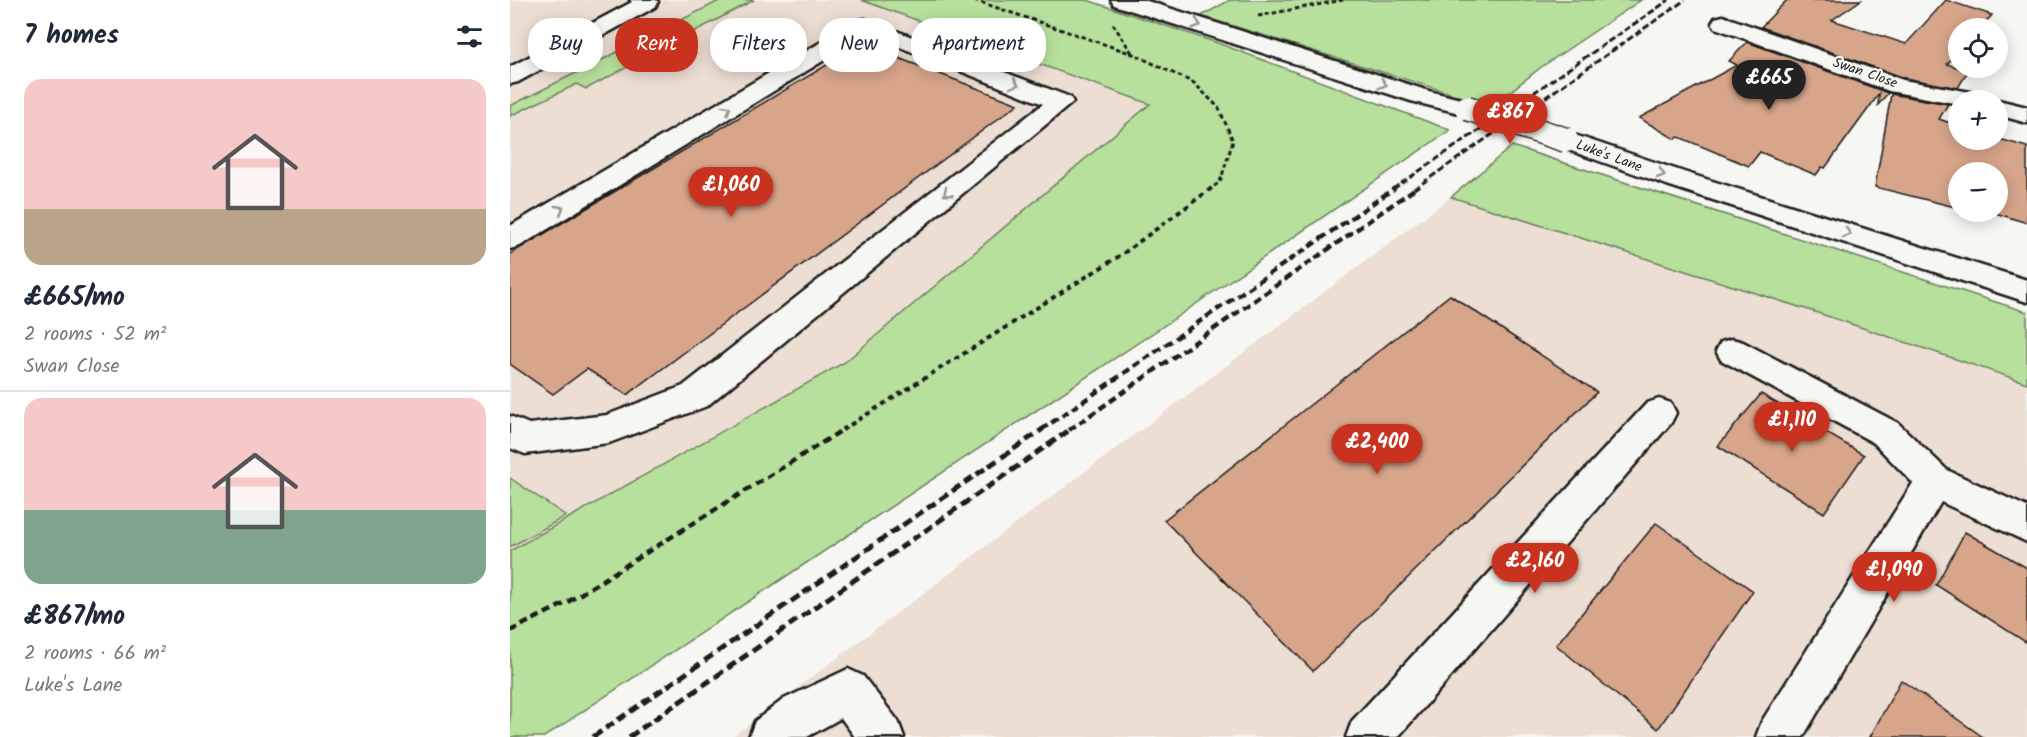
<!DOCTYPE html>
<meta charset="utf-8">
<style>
body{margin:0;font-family:Kalam,sans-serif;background:#f6f6f7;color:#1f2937;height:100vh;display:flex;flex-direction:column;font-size:22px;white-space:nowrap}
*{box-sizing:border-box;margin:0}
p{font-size:20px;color:#747a83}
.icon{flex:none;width:33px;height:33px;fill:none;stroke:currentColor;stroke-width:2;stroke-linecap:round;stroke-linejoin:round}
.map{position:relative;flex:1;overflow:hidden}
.sheet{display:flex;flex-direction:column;background:#fff;width:510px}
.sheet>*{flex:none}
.banner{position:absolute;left:18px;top:18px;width:570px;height:54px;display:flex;gap:12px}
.controls{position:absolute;left:1438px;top:18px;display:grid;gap:12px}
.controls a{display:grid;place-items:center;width:60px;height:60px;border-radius:50%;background:#fff;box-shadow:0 3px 15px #0003;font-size:30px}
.price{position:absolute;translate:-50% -51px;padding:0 14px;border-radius:21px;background:#c8321e;color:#fff;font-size:20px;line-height:39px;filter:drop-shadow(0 2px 3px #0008)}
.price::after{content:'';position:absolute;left:50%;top:36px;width:18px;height:14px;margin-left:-9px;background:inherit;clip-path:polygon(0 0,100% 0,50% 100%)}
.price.active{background:#222;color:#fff}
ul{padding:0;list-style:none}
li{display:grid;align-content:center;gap:12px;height:318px;padding:0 24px}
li+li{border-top:2px solid #e0e1e3}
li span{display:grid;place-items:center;height:186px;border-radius:18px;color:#555}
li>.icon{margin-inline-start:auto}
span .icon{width:108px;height:108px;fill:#fffc;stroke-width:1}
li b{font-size:26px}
h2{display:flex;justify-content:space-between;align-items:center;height:72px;padding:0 24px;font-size:26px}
.tag{padding:0 21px;border-radius:24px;background:#fff;box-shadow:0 3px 15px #0003;font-size:21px;line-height:54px}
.tag.active{background:#c8321e;color:#fff}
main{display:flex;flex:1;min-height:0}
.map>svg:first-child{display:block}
.built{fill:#edded3}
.green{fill:#b7e09c;stroke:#6a7e5c;stroke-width:1.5}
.building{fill:#d7a58a;stroke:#1c1c1c;stroke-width:1.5}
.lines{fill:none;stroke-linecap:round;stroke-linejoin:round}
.minor-casing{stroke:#1c1c1c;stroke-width:5}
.path-far2{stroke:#1c1c1c;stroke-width:3;stroke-dasharray:4.5 3;stroke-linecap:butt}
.path-far1{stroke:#1c1c1c;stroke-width:4;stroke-dasharray:5 4.5;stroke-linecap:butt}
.path{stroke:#1c1c1c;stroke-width:4.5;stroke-dasharray:8 5;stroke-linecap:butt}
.minor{fill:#f6f6f2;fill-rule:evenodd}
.rail-far2{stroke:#1c1c1c;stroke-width:3;stroke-dasharray:7 3;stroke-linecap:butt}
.rail-far1{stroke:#1c1c1c;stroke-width:4.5;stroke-dasharray:8 4.5;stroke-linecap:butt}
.rail{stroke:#1c1c1c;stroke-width:5;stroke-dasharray:10 5;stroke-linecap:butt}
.minor-bridge-casing{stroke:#1c1c1c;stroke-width:27;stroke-linecap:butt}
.minor-bridge{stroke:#f6f6f2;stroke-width:24}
.oneway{stroke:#949492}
.labels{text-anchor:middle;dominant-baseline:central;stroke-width:4.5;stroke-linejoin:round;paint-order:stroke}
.far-street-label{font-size:14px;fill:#1c1c1c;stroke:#f6f6f2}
</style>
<main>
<section class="sheet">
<h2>7 homes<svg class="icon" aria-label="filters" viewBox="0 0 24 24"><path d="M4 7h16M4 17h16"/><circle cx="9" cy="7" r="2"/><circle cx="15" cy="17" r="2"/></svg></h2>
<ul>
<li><span style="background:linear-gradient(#f6c9c9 70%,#b9a48a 0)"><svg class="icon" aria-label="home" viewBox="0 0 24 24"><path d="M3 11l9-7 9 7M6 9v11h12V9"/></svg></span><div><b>£665/mo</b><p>2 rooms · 52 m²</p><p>Swan Close</p></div></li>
<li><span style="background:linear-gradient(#f6c9c9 60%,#7fa58c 0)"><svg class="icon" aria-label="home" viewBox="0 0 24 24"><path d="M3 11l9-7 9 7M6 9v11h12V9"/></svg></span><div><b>£867/mo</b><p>2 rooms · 66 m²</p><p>Luke's Lane</p></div></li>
</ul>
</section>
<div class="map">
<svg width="1517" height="737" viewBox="0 0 1517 737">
<rect width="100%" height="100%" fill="#f6f6f2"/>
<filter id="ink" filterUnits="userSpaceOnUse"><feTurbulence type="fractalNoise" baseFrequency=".0167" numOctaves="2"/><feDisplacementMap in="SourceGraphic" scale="12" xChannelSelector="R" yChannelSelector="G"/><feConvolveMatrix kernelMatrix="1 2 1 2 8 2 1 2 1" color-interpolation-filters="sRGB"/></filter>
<g filter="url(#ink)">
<!-- built -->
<path class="built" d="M0,0H443L515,24L715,144L0,623Z
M941,197L1305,312L1517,383V737H222Z"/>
<!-- green -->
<path class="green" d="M211,0H244L76,89L67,84L0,116V106Z
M351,0H577L705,42L940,130L661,321L34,737H0V551L335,362L640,104Z
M720,0H1131L1030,68L982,106L691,16Z
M1002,146L1517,312V383L1305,312L941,197Z
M0,478L56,516L0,547Z"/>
<!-- building -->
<path class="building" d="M1277,0H1351L1322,20L1396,44L1436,0L1482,15L1470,28H1449V51L1437,64L1458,71L1448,88L1394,78L1251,27Z
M1237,42L1378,93L1368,105L1369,94L1315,168L1312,167L1306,175L1250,152L1239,166L1169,137L1165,139L1129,118L1227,65L1219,61Z
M352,44L508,104L117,395L77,369L43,394L0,364V254Z
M1381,94L1438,104L1429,119L1449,126V140H1493L1517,147V223L1482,212H1488V172H1449V208L1365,187Z
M940,295L1087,392L803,671L654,520Z
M1251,394L1354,455L1314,513L1208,446Z
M1146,523L1243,591L1148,729L1046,645Z
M1455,532L1517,568V643L1426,585Z
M1391,680L1473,737H1360Z"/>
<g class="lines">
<defs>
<path id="minor" d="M120,0H146L148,2L145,7L8,82L0,84V67L122,2Z
M601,0H634L919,91L966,103L969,108L966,113L957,115L901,101L604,5Z
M1213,16L1393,80L1466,93L1475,95L1478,100H1449V104L1379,91L1205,28L1202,23L1205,18Z
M355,19L560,97L563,102L197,406L99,443L15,454L0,448V416L19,424L97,415L173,386L533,104L357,34L10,246L0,249V226L347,21Z
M1484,100H1488L1517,107V123L1488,115V100Z
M1056,132L1177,173L1517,280V302L1157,185L1047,146L1043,140L1047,134Z
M1222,339L1233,342L1388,423L1437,470L1517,507V542L1431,502L1293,737H1246L1252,721L1403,483L1364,443L1211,360L1206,351L1211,342Z
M1149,399L1161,403L1166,413L1161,423L888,737H836L842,721L1137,403Z
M338,669L353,676L388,721L394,737H345L331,718L297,737H239L245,721L274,699Z"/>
</defs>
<!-- minor casing -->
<use href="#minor" class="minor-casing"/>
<!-- path-far2 -->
<path class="path-far2" d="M464,0L623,54L684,83L709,108L723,141L710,182L700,189
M748,16L833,0
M603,24L622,53"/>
<!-- path-far1 -->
<path class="path-far1" d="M332,430L611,255L702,188"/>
<!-- path -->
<path class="path" d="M0,631L56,603L334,429"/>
<!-- minor -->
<use href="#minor" class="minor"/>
<!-- rail-far2 -->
<path class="rail-far2" d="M883,189L1159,0
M904,189L1175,0"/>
<!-- rail-far1 -->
<path class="rail-far1" d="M531,430L885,188
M559,430L906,188"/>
<!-- rail -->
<path class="rail" d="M83,737L533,429
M119,737L561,429"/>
<defs>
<path id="minor-bridge" d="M957,108L1056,140"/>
</defs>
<!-- minor-bridge casing -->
<use href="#minor-bridge" class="minor-bridge-casing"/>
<!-- minor-bridge -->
<use href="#minor-bridge" class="minor-bridge"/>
</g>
<!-- one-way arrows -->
<defs><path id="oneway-chevron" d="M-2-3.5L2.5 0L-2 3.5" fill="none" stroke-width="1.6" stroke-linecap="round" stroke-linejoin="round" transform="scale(1.5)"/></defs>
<g class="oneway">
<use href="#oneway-chevron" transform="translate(687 24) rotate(18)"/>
<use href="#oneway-chevron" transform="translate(505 84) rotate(21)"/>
<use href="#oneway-chevron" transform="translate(873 84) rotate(18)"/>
<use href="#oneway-chevron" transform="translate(217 109) rotate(-31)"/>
<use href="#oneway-chevron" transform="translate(1151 174) rotate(18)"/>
<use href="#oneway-chevron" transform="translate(437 193) rotate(141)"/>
<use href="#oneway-chevron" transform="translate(50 209) rotate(-31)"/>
<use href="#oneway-chevron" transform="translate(1337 233) rotate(18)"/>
</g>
</g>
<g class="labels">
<!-- far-street labels -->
<g class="far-street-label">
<text transform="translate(1355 73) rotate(19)">Swan Close</text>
<text transform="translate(1099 156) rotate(20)">Luke's Lane</text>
</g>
</g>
</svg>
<div class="controls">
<a><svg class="icon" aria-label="locate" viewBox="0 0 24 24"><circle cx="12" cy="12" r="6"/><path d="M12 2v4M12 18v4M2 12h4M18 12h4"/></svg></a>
<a>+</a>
<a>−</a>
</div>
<b class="price active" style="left:1259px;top:111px">£665</b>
<b class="price" style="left:1000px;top:145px">£867</b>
<b class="price" style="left:221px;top:218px">£1,060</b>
<b class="price" style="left:1282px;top:453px">£1,110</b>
<b class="price" style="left:867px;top:475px">£2,400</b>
<b class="price" style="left:1025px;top:594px">£2,160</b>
<b class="price" style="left:1384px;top:603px">£1,090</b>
<div class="banner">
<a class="tag">Buy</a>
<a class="tag active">Rent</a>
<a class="tag">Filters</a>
<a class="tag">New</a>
<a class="tag">Apartment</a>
</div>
</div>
</main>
